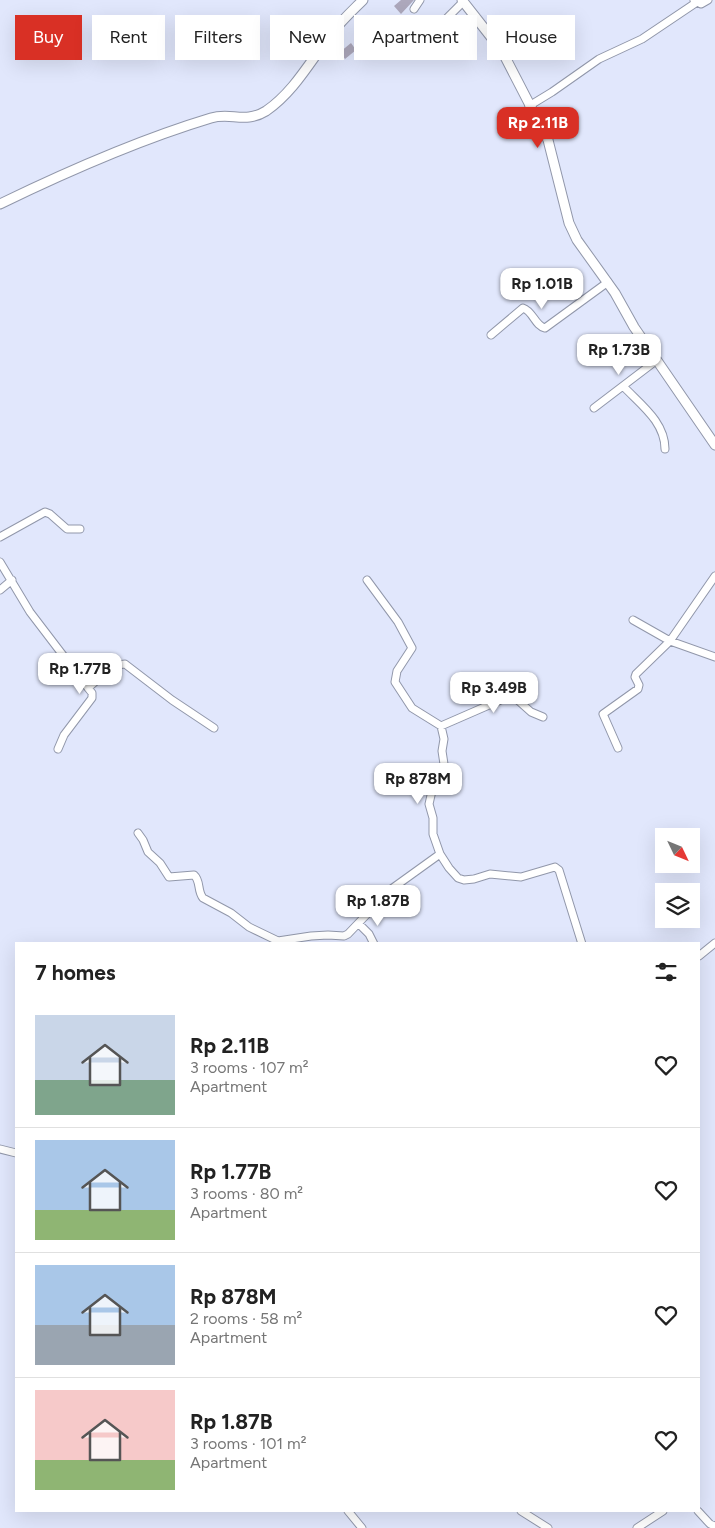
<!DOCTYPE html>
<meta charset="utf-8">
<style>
body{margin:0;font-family:Figtree,sans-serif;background:#f2f2f2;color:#222;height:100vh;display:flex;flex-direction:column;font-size:19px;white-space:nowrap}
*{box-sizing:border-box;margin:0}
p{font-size:16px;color:#767676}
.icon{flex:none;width:28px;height:28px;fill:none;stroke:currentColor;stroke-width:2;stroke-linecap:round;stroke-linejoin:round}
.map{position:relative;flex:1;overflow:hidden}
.side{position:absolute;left:15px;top:942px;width:685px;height:570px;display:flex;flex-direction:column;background:#fff;border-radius:0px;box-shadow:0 5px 20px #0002}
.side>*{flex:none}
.top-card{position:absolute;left:15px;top:15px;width:685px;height:45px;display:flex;gap:10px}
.needle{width:32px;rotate:133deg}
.tools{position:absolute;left:655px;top:828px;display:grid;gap:10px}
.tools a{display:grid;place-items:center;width:45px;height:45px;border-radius:0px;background:#fff;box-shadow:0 5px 20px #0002;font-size:25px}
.price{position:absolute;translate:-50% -42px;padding:0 11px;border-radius:10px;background:#fff;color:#222;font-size:16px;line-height:32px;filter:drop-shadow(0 1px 2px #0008)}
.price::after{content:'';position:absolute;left:50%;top:30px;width:15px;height:11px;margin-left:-8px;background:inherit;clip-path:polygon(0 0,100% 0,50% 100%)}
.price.current{background:#d93025;color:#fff}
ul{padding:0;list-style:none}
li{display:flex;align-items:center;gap:15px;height:125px;padding:0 20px}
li+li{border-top:1px solid #e0e0e0}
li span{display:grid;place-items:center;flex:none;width:140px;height:100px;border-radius:0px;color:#555}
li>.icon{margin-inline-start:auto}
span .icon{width:60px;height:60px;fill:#fffc;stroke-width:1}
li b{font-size:21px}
h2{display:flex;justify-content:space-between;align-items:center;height:60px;padding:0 20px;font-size:21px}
.tag{padding:0 18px;border-radius:0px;background:#fff;box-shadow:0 5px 20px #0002;font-size:18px;line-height:45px}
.tag.current{background:#d93025;color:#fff}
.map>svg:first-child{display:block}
.building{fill:#ada8bc}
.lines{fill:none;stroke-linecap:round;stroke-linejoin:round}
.minor-casing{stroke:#9197aa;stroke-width:9}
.tertiary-casing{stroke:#9197aa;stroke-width:11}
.minor{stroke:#fff;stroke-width:7}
.tertiary{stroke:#fff;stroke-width:9}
</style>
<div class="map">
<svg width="715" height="1528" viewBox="0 0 715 1528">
<rect width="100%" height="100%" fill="#e1e7fc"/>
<!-- building -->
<path class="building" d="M401,0H414L401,14L394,6Z
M372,15L381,31L368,39L359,23Z
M351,43L356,50L345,59L340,52Z"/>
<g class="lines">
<defs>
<path id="minor" d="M694,0L701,4L708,0
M414,9L420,0
M428,37L463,2
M529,106L552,92L599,59L642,39L697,2
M491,335L523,308C533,311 535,326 545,328L608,282
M624,387C641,405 665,422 665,449
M594,408L657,360
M0,537L45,512L50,514L67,529H80
M0,562L30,612L88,688C97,680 114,664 125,664L172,700L214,728
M367,580L398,622L412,648L397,671L395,682L412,708L441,726L444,739L442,751L446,777L432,791L429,804L433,818V834L440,854L449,868L458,878L464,880L474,879L490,874L521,877L555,867L559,870L582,944
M0,590L12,580
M633,620L670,641L715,657
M441,726L512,695L531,712L543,717
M618,748L603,714L638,689L639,685L635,677L636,674L670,641L715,576
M58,749L64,735L92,698V693L88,688
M138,833L143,840L148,852L160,863L169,877L194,875C201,881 197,891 203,898L231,913L249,927L278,941L311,936L328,935L344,936L348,934L390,890L440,854
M359,924L369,934L374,944
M699,956L715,943
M0,1149L16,1153
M348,1511L362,1528
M521,1511L548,1528
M698,1511L710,1524L715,1526
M637,1528L663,1511"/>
<path id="tertiary" d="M462,0L502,51L548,140L569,223L577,240L615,293L634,327L715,445
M0,204C68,171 138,140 211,118C231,112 245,124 266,111C294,92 311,60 332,33C341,21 352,11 363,0"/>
</defs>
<!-- minor casing -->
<use href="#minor" class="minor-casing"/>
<!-- tertiary casing -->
<use href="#tertiary" class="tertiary-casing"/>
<!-- minor -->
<use href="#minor" class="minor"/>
<!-- tertiary -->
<use href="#tertiary" class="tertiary"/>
</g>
</svg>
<div class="tools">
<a><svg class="needle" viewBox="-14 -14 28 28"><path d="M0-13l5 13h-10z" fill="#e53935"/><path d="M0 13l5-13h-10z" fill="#767676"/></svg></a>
<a><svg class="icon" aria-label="layers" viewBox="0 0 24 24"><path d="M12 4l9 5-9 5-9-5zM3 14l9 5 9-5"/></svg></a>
</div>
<b class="price current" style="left:538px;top:149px">Rp 2.11B</b>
<b class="price" style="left:542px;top:310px">Rp 1.01B</b>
<b class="price" style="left:619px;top:376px">Rp 1.73B</b>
<b class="price" style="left:80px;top:695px">Rp 1.77B</b>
<b class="price" style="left:494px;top:714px">Rp 3.49B</b>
<b class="price" style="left:418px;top:805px">Rp 878M</b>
<b class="price" style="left:378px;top:927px">Rp 1.87B</b>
<div class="top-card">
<a class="tag current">Buy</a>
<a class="tag">Rent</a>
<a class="tag">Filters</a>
<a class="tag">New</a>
<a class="tag">Apartment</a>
<a class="tag">House</a>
</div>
<section class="side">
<h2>7 homes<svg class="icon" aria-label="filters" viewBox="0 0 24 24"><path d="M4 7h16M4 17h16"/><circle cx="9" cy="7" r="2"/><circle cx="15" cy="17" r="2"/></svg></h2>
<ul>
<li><span style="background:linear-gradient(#c9d6e8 65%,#7fa58c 0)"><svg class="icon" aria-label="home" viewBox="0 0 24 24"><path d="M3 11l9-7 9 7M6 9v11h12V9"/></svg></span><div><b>Rp 2.11B</b><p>3 rooms · 107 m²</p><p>Apartment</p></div><svg class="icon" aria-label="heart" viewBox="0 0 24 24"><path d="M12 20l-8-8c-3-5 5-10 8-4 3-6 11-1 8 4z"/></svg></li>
<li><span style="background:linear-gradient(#a9c7e8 70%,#8fb573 0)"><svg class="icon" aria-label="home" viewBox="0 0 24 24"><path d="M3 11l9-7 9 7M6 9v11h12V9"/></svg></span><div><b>Rp 1.77B</b><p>3 rooms · 80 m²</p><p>Apartment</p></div><svg class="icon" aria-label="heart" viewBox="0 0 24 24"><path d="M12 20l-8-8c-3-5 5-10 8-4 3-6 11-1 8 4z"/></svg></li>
<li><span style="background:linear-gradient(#a9c7e8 60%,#9aa5b1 0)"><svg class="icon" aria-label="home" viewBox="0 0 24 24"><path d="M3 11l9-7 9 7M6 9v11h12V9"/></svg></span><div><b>Rp 878M</b><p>2 rooms · 58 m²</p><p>Apartment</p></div><svg class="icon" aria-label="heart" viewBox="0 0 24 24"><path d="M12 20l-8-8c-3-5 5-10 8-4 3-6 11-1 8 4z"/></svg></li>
<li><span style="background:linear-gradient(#f6c9c9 70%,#8fb573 0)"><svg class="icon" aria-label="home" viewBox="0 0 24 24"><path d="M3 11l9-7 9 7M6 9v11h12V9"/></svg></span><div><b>Rp 1.87B</b><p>3 rooms · 101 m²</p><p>Apartment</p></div><svg class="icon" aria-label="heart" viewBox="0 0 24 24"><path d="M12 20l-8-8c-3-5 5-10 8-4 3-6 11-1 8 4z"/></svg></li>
</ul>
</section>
</div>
